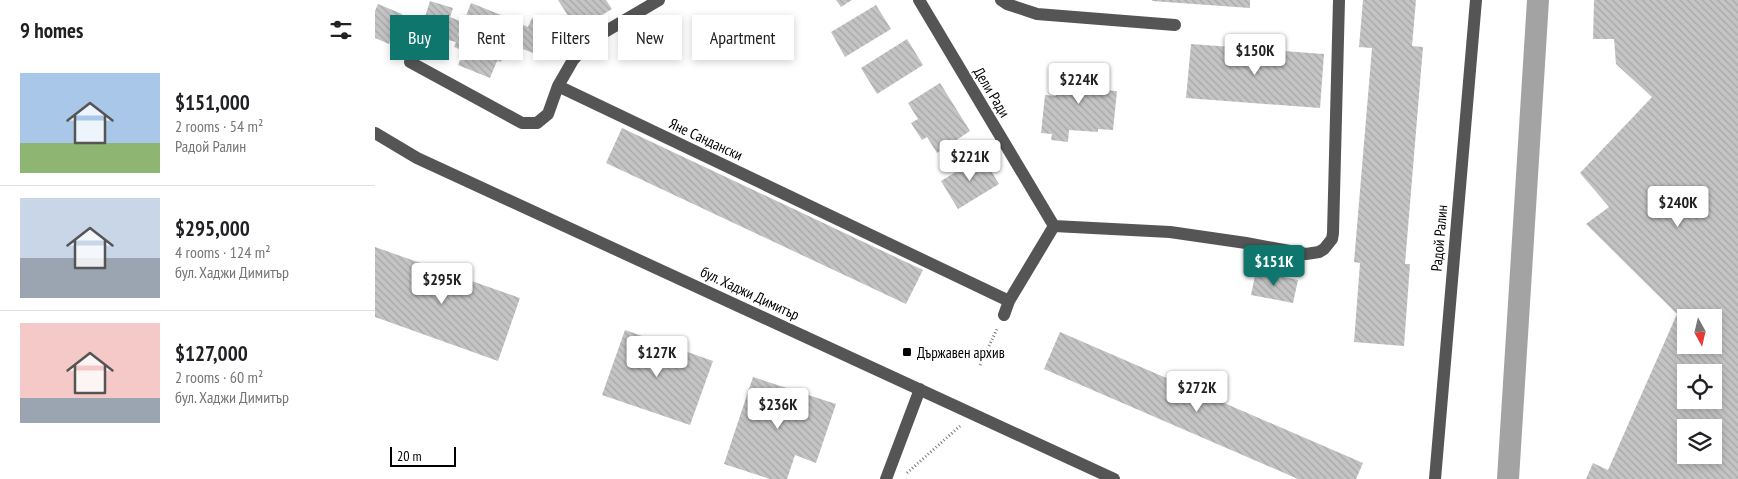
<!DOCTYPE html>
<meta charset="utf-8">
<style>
body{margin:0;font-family:"PT Sans Narrow",sans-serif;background:#f2f2f2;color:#202124;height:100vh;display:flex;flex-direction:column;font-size:19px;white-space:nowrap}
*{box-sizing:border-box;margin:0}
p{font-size:16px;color:#757577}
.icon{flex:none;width:28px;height:28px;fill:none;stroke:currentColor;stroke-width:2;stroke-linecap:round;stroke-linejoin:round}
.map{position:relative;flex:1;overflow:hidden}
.side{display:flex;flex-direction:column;background:#fff;width:375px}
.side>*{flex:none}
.banner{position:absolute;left:15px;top:15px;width:475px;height:45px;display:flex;gap:10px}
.needle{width:32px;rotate:172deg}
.fabs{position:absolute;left:1302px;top:309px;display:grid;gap:10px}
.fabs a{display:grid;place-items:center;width:45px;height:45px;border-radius:0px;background:#fff;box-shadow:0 2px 8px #0003;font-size:25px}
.scale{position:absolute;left:15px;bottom:12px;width:66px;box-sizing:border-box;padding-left:5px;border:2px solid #000;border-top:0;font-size:14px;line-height:18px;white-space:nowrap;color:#000;-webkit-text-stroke:4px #fff;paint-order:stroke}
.price{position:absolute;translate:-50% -42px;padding:0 11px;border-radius:5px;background:#fff;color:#222;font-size:16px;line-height:32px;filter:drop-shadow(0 1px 2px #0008)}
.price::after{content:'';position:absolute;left:50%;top:30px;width:15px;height:11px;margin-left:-8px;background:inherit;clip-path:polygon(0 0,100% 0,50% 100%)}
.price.active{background:#0f766e;color:#fff}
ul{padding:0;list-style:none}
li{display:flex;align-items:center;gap:15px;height:125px;padding:0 20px}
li+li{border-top:1px solid #e0e0e0}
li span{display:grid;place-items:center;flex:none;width:140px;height:100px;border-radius:0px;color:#555}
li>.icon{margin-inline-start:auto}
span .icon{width:60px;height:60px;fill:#fffc;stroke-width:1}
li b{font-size:21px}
h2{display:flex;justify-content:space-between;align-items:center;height:60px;padding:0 20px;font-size:21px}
.chip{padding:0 18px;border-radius:0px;background:#fff;box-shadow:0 2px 8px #0003;font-size:18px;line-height:45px}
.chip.active{background:#0f766e;color:#fff}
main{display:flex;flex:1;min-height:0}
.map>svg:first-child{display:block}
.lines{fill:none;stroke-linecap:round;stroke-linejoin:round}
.canal{stroke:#a3a3a3;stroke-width:22}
.building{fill:url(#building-back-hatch);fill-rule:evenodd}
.path{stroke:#777;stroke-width:3;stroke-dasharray:1 2.5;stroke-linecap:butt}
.minor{stroke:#555;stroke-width:12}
.poi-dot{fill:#000;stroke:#fff;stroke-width:2}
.labels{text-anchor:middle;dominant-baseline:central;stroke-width:4;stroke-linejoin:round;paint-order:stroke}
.street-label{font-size:15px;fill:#000;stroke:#fff}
.poi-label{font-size:15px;fill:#000;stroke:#fff;text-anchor:start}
</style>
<main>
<section class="side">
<h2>9 homes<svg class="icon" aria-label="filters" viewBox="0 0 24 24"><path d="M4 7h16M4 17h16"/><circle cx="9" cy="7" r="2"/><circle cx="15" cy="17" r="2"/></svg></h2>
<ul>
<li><span style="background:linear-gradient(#a9c7e8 70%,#8fb573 0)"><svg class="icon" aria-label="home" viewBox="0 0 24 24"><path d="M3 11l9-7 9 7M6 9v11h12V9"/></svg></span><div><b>$151,000</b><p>2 rooms · 54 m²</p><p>Радой Ралин</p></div></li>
<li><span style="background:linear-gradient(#c9d6e8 60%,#9aa5b1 0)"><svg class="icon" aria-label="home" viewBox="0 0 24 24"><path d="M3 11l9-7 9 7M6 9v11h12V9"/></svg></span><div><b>$295,000</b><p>4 rooms · 124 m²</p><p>бул. Хаджи Димитър</p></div></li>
<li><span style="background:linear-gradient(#f6c9c9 75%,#9aa5b1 0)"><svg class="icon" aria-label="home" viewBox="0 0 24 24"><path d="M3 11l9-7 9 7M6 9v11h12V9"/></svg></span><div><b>$127,000</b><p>2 rooms · 60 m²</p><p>бул. Хаджи Димитър</p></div></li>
</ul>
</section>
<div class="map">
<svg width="1363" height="479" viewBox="0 0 1363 479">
<defs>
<pattern id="building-back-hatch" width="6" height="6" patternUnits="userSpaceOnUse" patternTransform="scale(1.25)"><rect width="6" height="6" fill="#c4c4c4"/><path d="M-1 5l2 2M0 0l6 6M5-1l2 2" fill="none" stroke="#a7a7a7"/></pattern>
</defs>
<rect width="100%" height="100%" fill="#fff"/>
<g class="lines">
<!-- canal -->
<path class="canal" d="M1133,479L1163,0"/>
</g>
<!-- building -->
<path class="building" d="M183,0H231L237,9L202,30Z
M461,0H477L466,7Z
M777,0H875V8L777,1Z
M988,0H1041L1037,46L1048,47L1030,264H1035L1029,346L979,342L985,263L979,262L997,48L984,47Z
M1219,0H1363V479H1211L1218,463L1233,470L1302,314L1211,224L1234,207L1205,173L1277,97L1241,64L1239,39H1218ZM1311,318H1339V345H1311ZM1311,372H1339V400H1311ZM1311,428H1339V455H1311Z
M55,1L78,8L75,17L87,22L82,39L96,3L136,19L125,48L131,50L126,62L122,61L115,78L83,65L89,51L79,47L81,42L73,40L69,51L39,41L47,16L50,17Z
M3,4L27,14L14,44L0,38V11Z
M501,5L516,29L470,57L456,32Z
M157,18L188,29L177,60L145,48L148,41L140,38L146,24L153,27Z
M532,39L548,65L502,94L486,68Z
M816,44L949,54L945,108L811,98Z
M689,67L730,72L728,90L742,91L738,130L723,129V132L694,130L693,142L676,140L677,134L666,133L670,95L681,96L683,79H688Z
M565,83L595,131L562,153L552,137L547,140L536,123L543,119L533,103Z
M247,128L548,270L531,304L231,163Z
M607,156L624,184L583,209L566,181Z
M0,247L145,298L123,361L0,317Z
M881,271L923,280L918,303L876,295Z
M250,330L338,361L315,425L227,395Z
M685,332L988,463L981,479H923L669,369Z
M378,377L461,404L441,463L420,455L412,479H395L349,464Z"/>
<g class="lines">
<!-- path -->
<path class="path" d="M605,365L622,329
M532,473L585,426"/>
<!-- minor -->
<path class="minor" d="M544,0L679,226
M626,0L632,4L662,14L800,25
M35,62L147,123H162L173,114L183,86L198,60L216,40L284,0
M183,86L634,301
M0,133L42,158L739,479
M679,226L795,232L871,243L931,254L944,252L949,249L957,239L958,233L964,0
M629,315L634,301L679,226
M511,479L545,389
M1060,479L1101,0"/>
</g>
<!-- markers -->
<rect class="poi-dot" x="527" y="347" width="10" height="10" rx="2.5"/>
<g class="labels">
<!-- street labels -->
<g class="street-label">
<text transform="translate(617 92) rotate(59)">Дели Ради</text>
<text transform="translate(331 139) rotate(25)">Яне Сандански</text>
<text transform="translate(1064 238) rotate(-85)">Радой Ралин</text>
<text transform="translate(375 293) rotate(25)">бул. Хаджи Димитър</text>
</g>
<!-- poi labels -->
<g class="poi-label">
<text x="542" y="352">Държавен архив</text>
</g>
</g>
</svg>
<div class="fabs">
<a><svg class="needle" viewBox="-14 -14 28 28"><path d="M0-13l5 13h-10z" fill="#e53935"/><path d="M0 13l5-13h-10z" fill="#757577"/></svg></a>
<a><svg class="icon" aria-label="locate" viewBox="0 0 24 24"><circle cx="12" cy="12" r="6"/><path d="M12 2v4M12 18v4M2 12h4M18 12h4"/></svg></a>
<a><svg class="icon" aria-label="layers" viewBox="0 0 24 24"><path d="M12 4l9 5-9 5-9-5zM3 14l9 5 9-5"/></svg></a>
</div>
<div class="scale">20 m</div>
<b class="price" style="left:880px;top:76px">$150K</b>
<b class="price" style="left:704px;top:105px">$224K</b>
<b class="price" style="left:595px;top:182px">$221K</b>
<b class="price" style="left:1303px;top:228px">$240K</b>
<b class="price active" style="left:899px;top:287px">$151K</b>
<b class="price" style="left:67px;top:305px">$295K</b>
<b class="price" style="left:282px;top:378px">$127K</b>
<b class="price" style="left:822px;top:413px">$272K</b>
<b class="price" style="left:403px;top:430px">$236K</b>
<div class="banner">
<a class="chip active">Buy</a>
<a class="chip">Rent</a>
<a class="chip">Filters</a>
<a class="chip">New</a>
<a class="chip">Apartment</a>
</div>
</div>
</main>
